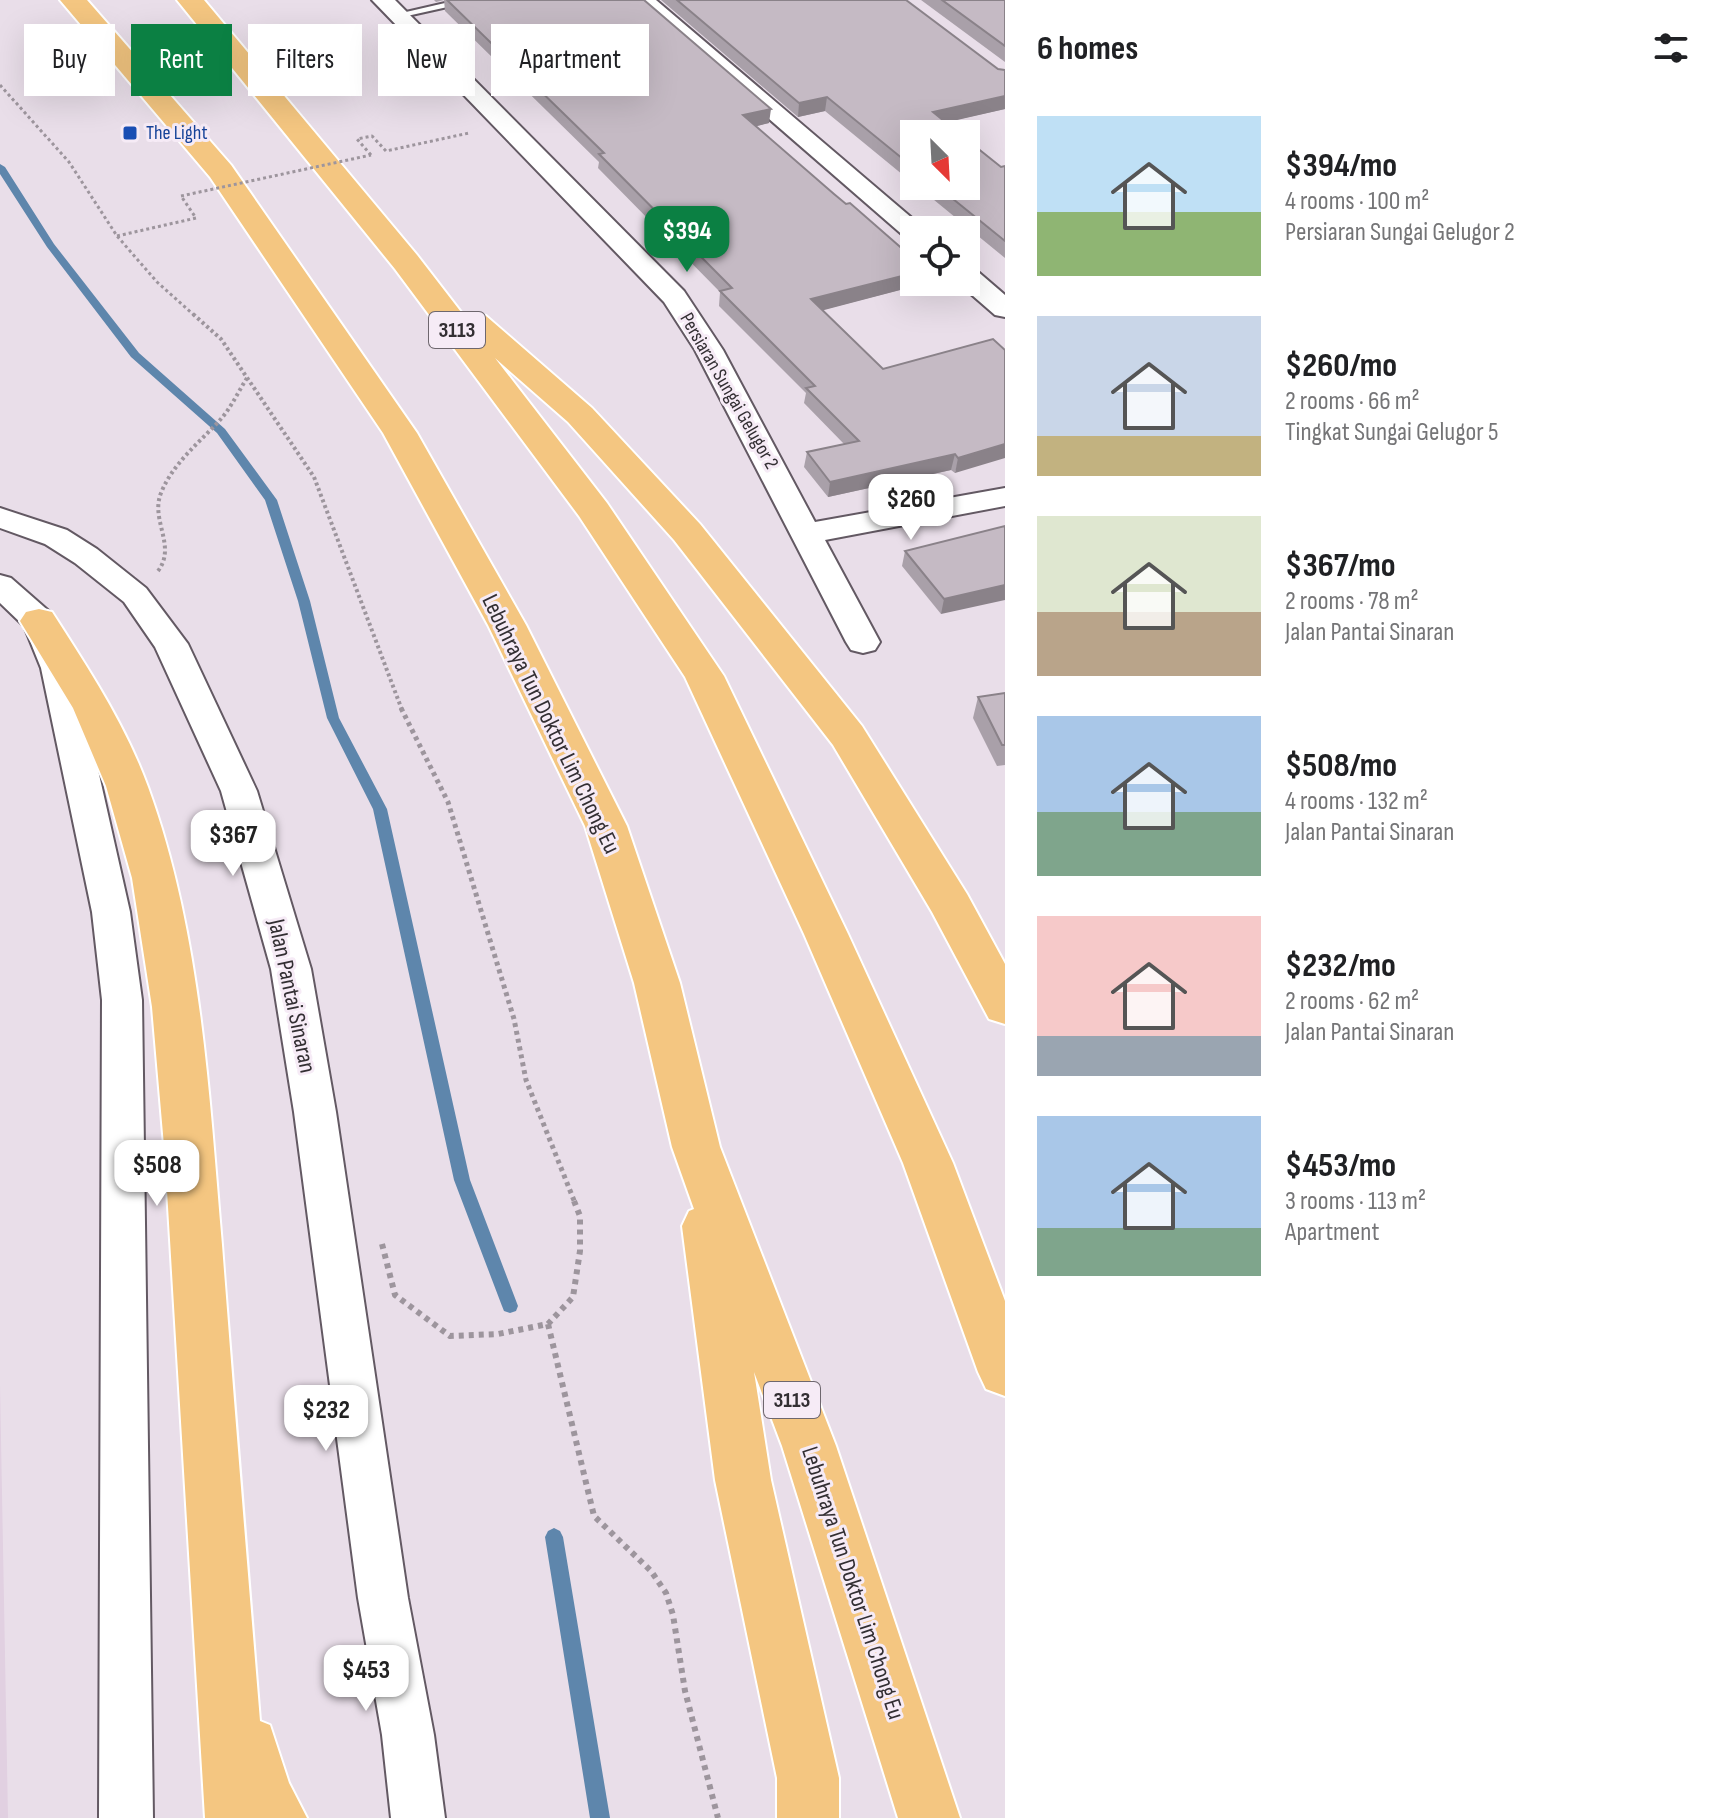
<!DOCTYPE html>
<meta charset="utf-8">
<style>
body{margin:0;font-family:"Sofia Sans Condensed",sans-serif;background:#f2f2f2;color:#202124;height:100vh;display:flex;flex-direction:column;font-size:30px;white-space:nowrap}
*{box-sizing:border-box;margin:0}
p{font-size:26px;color:#757577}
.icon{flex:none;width:44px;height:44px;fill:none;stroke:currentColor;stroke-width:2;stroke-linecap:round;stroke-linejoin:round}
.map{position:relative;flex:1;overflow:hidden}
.details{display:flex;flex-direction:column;background:#fff;width:720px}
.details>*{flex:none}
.banner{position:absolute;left:24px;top:24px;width:760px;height:72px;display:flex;gap:16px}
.needle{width:52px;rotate:156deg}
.tools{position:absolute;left:900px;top:120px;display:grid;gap:16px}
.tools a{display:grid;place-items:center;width:80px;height:80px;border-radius:0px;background:#fff;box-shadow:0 8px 32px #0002;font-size:40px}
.price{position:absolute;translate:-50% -68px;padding:0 18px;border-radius:16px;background:#fff;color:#222;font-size:26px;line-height:52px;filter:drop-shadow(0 2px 4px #0008)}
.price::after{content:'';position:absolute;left:50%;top:48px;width:24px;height:18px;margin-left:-12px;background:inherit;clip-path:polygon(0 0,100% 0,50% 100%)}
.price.active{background:#0b8043;color:#fff}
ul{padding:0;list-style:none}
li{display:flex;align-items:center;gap:24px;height:200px;padding:0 32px}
li span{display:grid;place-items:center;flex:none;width:224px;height:160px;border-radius:0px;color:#555}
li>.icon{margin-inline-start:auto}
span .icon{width:96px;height:96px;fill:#fffc;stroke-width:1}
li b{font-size:34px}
h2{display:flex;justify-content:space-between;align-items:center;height:96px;padding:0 32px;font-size:34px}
.tag{padding:0 28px;border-radius:0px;background:#fff;box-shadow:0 8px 32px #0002;font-size:28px;line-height:72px}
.tag.active{background:#0b8043;color:#fff}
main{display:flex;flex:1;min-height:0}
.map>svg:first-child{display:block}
.built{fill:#e1d0e1}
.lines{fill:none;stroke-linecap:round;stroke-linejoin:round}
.stream{fill:#5e86ac;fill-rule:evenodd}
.lane-casing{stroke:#635963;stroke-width:4}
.street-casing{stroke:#635963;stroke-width:4}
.highway-casing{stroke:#fff;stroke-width:4}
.path-far3{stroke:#9d959d;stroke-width:3;stroke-dasharray:3 3;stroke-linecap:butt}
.path-far2{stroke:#9d959d;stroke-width:4;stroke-dasharray:3 3;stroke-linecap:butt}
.path-far1{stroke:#9d959d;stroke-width:5;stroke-dasharray:4 4;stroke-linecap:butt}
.path{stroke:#9d959d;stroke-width:6;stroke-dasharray:5 5;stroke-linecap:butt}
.lane{fill:#fff;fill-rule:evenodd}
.street{fill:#fff;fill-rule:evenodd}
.highway{fill:#f4c681;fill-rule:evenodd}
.path-bridge{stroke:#9d959d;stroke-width:3;stroke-dasharray:3 3;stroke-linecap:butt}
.wall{fill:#a9a0a9}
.shaded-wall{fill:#8a8289}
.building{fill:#c5bac4;stroke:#8a8289;stroke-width:2}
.transit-dot{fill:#1a4fb4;stroke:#f6ebf6;stroke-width:3}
.labels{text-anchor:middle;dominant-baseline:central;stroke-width:6;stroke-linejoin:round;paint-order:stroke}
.far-transit-label{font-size:20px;fill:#164399;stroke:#f6ebf6;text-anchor:start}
.far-street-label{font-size:20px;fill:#332f33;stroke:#f6ebf6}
.shield{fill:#f6ebf6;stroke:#6e676e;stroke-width:2}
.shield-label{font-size:22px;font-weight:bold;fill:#332f33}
.street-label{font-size:24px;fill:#332f33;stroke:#f6ebf6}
</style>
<main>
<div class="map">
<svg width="1005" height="1818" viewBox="0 0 1005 1818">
<rect width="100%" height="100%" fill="#e9dee9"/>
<!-- built -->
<path class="built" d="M0,1385L8,1818H0Z"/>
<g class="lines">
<!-- stream -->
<path class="stream" d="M0,164L5,167L54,244L139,353L225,429L277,500L310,601L339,718L387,809L470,1180L518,1306L516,1311L510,1313L504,1311L502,1306L454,1180L373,809L327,718L298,601L265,500L217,433L131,357L47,247L0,174Z
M554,1528L560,1531L563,1537L610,1818H590L545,1537L548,1531Z"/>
<defs>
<path id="lane" d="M458,0H479L398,18L393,15Z"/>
<path id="street" d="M372,0H395L684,291L723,350L815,522L1005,488V506L825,540L880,642L875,650L863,653L851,650L846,642L695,350L664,302Z
M632,0H656L926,230H914V239L905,237Z
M966,268L976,270L1005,295V317L995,315L957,282H966Z
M0,508L67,530L97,549L146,588L188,644L257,791L311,969L336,1112L408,1598L434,1735L445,1818H391L382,1735L358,1598L294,1112L271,969L221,791L155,647L124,602L75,563L45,544L0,528Z
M0,575L11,578L51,613L75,668L130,912L142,1000L153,1818H99L102,1000L92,912L41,668L24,626L0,603Z"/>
<path id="highway" d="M60,0H87L231,165L417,433L526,625L627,826L680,983L720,1147L836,1446L960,1818H898L782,1446L754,1372L771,1480L839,1778V1818H777V1778L715,1480L682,1226L689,1211L694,1209L672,1147L634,983L585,826L488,625L383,433L210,177Z
M177,0H204L417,255L464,316L475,313L486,316L592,408L700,524L862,726L967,894L1005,964V1024L989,1019L932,912L833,745L674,540L568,422L495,358L607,503L724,676L848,934L953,1163L1005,1301V1396L986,1389L978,1372L903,1163L804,934L685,677L579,516L395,269Z
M39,609L52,612C88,668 125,724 148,787C201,932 209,1093 222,1245C234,1404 247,1563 260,1721L270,1725L289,1783L307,1818H205L165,1157L152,1007L132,878L106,786L73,708L20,621L26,612Z"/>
</defs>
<!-- lane casing -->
<use href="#lane" class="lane-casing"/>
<!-- street casing -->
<use href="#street" class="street-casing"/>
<!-- highway casing -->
<use href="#highway" class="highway-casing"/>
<!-- path-far3 -->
<path class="path-far3" d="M0,85L69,162L117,236L157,282L195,316
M371,155L357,139L372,136L386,151L469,133
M117,236L196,218L181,196"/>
<!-- path-far2 -->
<path class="path-far2" d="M193,314L221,339L314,477L402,710
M158,571C177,546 150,520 161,493C173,463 199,443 220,420C231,408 238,392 247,378"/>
<!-- path-far1 -->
<path class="path-far1" d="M401,708L448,802L514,1019L526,1080L575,1203"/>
<!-- path -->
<path class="path" d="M382,1244L395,1295L450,1336L498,1334L548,1324L573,1297L580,1251V1216L574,1201
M548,1324L594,1516L651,1571L666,1593L673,1615L685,1691L718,1818"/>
<!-- lane -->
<use href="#lane" class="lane"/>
<!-- street -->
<use href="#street" class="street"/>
<!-- highway -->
<use href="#highway" class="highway"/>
<!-- path-bridge -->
<path class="path-bridge" d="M181,196L371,155"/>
</g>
<!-- wall -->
<path class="wall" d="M434,0H644L769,123L756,126L923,284L822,310L883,369L993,339L955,473L951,470L828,497L804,467L807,452L844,444L804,403L806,393L719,306L720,292L598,168L599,162L445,11L444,0L436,2Z
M661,0H906L1005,109L946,122L914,134V184L825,111L798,117Z
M921,0H1005V62Z
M1005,166V258L917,186H966L1001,167Z
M1005,526L941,614L902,566L905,551Z
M1005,693V765L997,766L973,718L978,697Z"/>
<!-- shaded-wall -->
<path class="shaded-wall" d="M1005,96V109L931,126L933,112Z
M827,97L825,111L798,117L799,103Z
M771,109L769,123L742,130L743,115Z
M914,273V282H924L923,284L809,314L811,299Z
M1005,444V458L955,473L958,458Z
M955,454L951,470L828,497L830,482Z
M1005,585V600L941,614L944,599Z"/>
<!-- building -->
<path class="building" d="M447,0H644L771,109L743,115L834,194L846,204L850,203L914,259V273L811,299L883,369L993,339L1005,350V444L958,458L955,454L830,482L807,452L859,441L806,388L815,386L720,291L732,288L599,154L604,153Z
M677,0H906L998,69L1005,70V96L933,112L960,134H914V168L827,97L799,103Z
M942,0H1005V46Z
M966,139L1001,167L1005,166V241L937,186H966Z
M1005,526V585L944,599L905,551Z
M1005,693V745H1002L978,697Z"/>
<!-- markers -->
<rect class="transit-dot" x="122" y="125" width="16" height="16" rx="4"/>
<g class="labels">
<!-- far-transit labels -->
<g class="far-transit-label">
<text x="146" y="133">The Light</text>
</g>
<!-- far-street labels -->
<g class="far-street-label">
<text transform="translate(729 391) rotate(60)">Persiaran Sungai Gelugor 2</text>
</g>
<!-- shield labels -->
<g class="shield">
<rect x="429" y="312" width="56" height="36" rx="6"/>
<rect x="764" y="1382" width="56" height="36" rx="6"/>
</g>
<g class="shield-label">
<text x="457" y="330">3113</text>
<text x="792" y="1400">3113</text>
</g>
<!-- street labels -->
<g class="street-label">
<text transform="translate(551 724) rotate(64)">Lebuhraya Tun Doktor Lim Chong Eu</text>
<text transform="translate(292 996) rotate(78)">Jalan Pantai Sinaran</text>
<text transform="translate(853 1583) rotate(72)">Lebuhraya Tun Doktor Lim Chong Eu</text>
</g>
</g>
</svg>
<div class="tools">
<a><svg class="needle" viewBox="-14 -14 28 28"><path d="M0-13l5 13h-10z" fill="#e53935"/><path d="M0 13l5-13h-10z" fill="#757577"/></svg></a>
<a><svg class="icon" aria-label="locate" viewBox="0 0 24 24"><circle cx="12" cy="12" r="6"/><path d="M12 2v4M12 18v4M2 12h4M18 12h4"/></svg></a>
</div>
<b class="price active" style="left:687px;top:274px">$394</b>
<b class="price" style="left:911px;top:542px">$260</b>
<b class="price" style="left:233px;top:878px">$367</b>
<b class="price" style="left:157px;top:1208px">$508</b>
<b class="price" style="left:326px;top:1453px">$232</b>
<b class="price" style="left:366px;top:1713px">$453</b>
<div class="banner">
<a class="tag">Buy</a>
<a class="tag active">Rent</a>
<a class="tag">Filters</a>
<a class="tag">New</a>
<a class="tag">Apartment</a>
</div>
</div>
<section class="details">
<h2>6 homes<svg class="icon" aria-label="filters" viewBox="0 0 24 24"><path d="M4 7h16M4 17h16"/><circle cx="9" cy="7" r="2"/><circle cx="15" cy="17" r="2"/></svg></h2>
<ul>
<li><span style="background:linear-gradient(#bfe0f5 60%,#8fb573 0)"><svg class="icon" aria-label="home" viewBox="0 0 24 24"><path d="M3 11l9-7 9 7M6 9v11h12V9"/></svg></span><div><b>$394/mo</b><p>4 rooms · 100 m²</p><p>Persiaran Sungai Gelugor 2</p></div></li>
<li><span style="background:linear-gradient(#c9d6e8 75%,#c2b280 0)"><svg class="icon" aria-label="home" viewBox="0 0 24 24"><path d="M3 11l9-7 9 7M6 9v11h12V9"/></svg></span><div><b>$260/mo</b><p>2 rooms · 66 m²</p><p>Tingkat Sungai Gelugor 5</p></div></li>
<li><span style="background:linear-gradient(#dfe7d0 60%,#b9a48a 0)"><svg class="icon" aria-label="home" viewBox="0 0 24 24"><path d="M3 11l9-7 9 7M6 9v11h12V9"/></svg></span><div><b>$367/mo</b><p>2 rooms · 78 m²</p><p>Jalan Pantai Sinaran</p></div></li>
<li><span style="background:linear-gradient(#a9c7e8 60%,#7fa58c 0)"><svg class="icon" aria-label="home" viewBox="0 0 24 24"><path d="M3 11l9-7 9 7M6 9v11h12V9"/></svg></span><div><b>$508/mo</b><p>4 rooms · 132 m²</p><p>Jalan Pantai Sinaran</p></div></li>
<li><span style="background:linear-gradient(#f6c9c9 75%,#9aa5b1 0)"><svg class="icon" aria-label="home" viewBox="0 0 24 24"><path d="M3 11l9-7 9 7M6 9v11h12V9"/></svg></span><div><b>$232/mo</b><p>2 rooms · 62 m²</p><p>Jalan Pantai Sinaran</p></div></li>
<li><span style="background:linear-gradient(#a9c7e8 70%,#7fa58c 0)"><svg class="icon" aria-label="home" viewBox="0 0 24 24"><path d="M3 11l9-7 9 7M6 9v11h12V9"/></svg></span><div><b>$453/mo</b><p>3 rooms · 113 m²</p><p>Apartment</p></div></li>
</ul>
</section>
</main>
